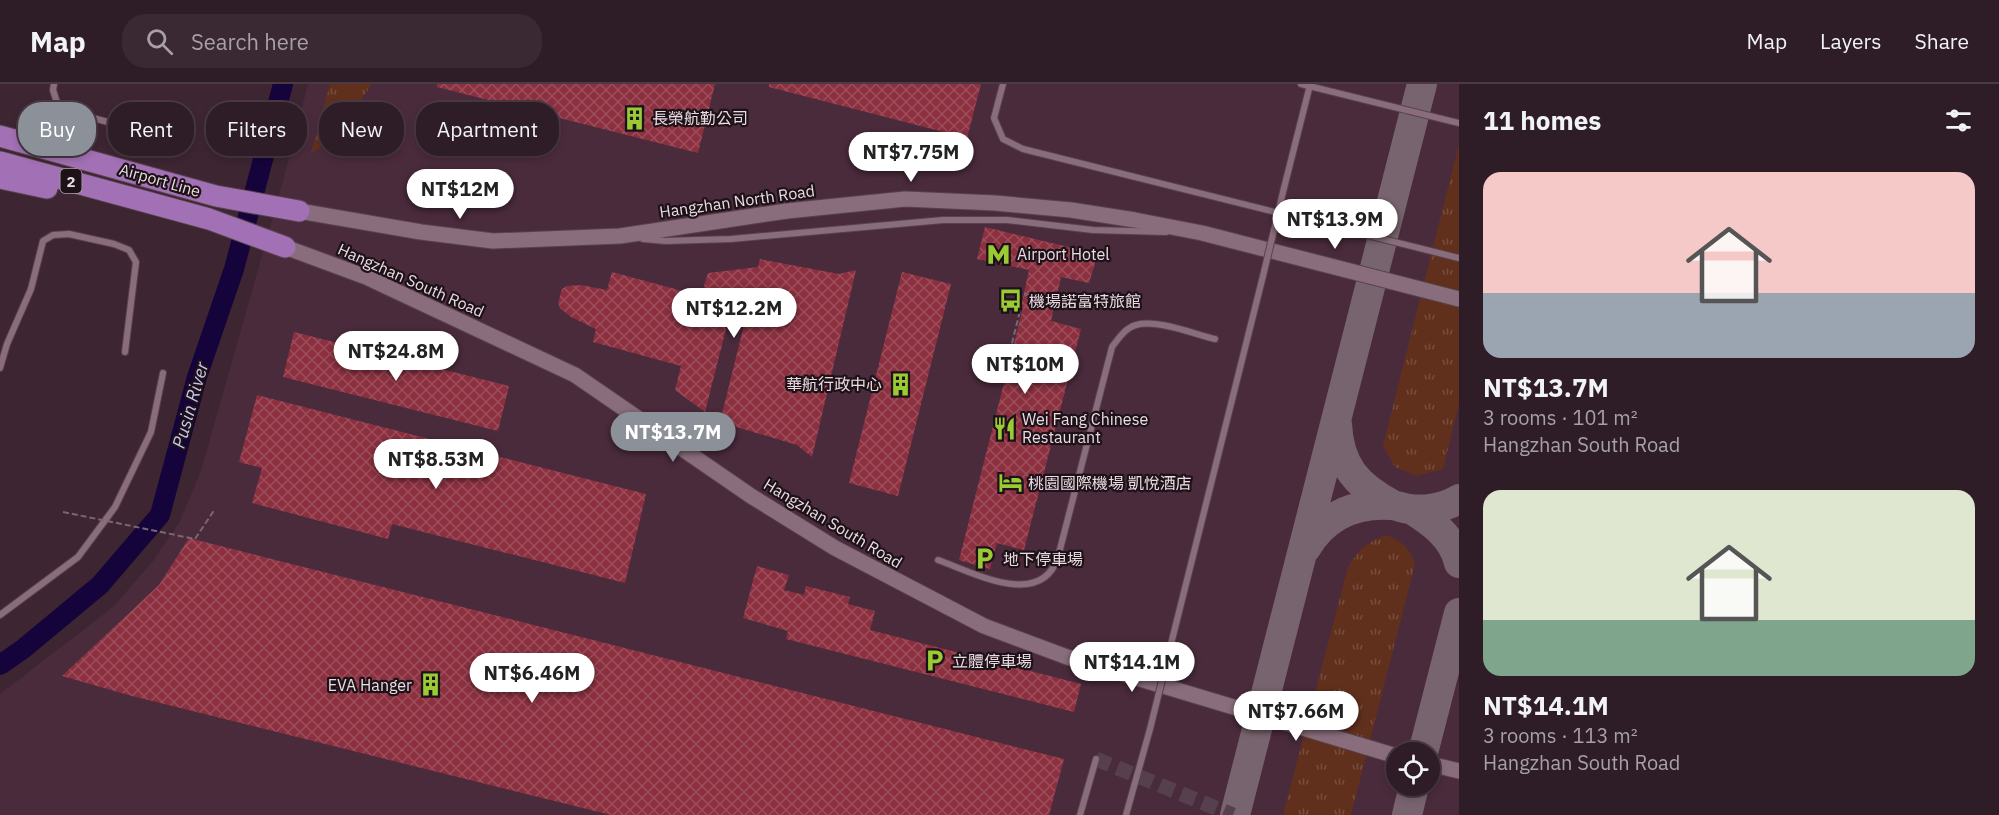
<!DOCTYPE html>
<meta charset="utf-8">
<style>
body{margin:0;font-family:"IBM Plex Sans","Noto Sans TC",sans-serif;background:#3a2932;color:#f1f3f6;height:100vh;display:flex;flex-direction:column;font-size:22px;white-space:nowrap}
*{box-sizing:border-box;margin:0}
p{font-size:20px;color:#a7a1a7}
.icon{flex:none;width:33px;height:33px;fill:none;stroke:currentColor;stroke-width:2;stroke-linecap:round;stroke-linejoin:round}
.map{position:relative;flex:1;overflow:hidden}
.side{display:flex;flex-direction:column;background:#2e1c26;width:540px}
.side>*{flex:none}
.guide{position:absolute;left:18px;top:18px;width:570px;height:54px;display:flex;gap:12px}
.controls{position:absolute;left:1386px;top:658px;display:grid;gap:12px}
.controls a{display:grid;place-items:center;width:54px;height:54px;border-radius:50%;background:#2e1c26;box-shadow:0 3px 9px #0003,0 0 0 2px #493a43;font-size:30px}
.price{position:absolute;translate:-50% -51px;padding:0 14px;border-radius:21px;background:#fff;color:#222;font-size:20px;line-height:39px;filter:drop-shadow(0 2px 3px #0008)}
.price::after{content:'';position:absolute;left:50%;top:36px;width:18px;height:14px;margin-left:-9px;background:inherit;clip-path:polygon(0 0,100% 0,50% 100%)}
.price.active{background:#8c9099;color:#fff}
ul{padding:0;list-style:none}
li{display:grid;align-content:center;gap:12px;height:318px;padding:0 24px}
li span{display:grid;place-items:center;height:186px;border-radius:18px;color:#555}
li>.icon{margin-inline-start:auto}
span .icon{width:108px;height:108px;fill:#fffc;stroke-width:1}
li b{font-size:26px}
h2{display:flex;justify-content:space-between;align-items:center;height:72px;padding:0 24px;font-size:26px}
.chip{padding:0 21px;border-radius:24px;background:#2e1c26;box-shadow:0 3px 9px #0003,0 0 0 2px #493a43;font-size:21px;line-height:54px}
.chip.active{background:#8c9099;color:#fff}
header{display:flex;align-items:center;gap:36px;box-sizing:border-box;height:84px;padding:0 30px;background:#2e1c26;border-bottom:2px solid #493a43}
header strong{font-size:28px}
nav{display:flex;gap:33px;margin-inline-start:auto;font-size:21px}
.search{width:420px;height:54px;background:#3a2932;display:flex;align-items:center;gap:15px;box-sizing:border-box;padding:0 21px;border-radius:24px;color:#a7a1a7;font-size:22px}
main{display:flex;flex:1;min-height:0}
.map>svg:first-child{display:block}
.built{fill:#4a2b3c;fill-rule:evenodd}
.grass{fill:url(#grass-tufts)}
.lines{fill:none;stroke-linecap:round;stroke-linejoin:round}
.river{stroke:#15033c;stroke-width:20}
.taxiway{stroke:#78646e;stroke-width:30}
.building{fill:url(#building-cross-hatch)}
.tertiary-tunnel{stroke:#57404d;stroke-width:15;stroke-dasharray:15 8;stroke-linecap:butt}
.service-casing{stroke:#57434e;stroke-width:8}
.tertiary-casing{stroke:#57434e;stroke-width:17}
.motorway-casing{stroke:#57434e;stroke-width:23}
.path{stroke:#7b6671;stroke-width:2;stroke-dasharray:6 3;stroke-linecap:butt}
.service{stroke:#8a6d7c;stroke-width:6}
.tertiary{stroke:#8a6d7c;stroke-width:15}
.motorway{stroke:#a270b4;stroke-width:21}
.service-bridge-casing{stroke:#57434e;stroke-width:8;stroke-linecap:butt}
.path-bridge{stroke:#7b6671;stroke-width:2;stroke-dasharray:6 3;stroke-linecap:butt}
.service-bridge{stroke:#8a6d7c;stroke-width:6}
.labels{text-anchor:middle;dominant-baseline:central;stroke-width:4.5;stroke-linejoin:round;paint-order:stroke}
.shield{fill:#1d1218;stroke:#ad9fa6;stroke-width:1.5}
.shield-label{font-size:15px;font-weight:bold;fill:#ebdbe3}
.poi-label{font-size:16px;fill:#ebdbe3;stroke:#1d1218;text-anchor:start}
.street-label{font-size:16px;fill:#ebdbe3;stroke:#1d1218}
.water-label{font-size:18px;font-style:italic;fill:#cac6f3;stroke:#1d1218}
</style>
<header>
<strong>Map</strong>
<div class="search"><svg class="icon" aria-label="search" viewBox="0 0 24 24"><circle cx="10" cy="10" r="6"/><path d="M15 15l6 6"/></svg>Search here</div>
<nav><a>Map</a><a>Layers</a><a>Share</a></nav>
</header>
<main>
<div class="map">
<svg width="1459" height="731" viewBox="0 0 1459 731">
<defs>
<pattern id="grass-tufts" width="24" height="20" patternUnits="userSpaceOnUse" patternTransform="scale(1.5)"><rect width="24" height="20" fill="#61301d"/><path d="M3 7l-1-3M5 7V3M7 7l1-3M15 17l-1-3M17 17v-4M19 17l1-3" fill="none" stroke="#784d3e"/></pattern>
<pattern id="building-cross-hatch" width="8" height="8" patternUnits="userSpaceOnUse" patternTransform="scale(1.5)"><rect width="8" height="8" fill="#8c3040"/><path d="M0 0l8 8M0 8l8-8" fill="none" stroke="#9c4d5b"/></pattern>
</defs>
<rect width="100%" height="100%" fill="#3d2532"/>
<!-- built -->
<path class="built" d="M308,0H1459V731H0V610L113,523L153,477L179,439L201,387L283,97ZM1396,669H1430V702H1396Z"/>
<!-- grass -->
<path class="grass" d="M330,0H372L355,24L351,44L311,69Z
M1459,60V320L1443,385L1417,392L1395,383L1383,362Z
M1386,451C1403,458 1409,463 1415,480L1351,731H1283L1348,483C1360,465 1366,459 1386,451Z"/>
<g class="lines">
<!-- river -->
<path class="river" d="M0,581L23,565L100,501L160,431L197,293L234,185L283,0"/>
<!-- taxiway -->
<path class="taxiway" d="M1337,340C1339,382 1357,402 1393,421
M1411,425C1432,438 1453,453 1459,479
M1306,464C1325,432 1354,419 1390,421C1396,421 1402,424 1409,425C1425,427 1444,424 1459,415
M1423,669L1459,529
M1235,731L1422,0
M1407,731L1414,702"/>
</g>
<!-- building -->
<path class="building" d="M437,0H715L698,69L437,3Z
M769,0H981L967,54L769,3Z
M985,143L1098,170L1089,199L1061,193L1051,237L1081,245L1024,466L997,459L990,485L959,476L1023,224L1021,223L1029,186L977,175Z
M760,175L839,190L856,186L812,373L797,361L720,338L744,241L728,237L705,328L675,306L681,282L593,258L596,245L571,233L560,224L558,219L562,205L567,202L581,201L607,206L612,188L701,212L708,189L758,183Z
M902,188L951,200L898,412L849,399Z
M294,248L509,302L498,347L283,293Z
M257,311L646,410L625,499L392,440L388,455L252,419L262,384L239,378Z
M189,454L1064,675L1049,731H611L132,612L62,592L159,501Z
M757,482L789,491L784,506L804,511L806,502L850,513L848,520L875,527L870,546L1081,600L1074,628L786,555L788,547L743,534Z"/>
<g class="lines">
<!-- tertiary-tunnel -->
<path class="tertiary-tunnel" d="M1096,675L1233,731"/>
<defs>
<path id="service" d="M54,0L53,6L59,25L183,58
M1003,0L994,34L1003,55L1023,65L1459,174
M1301,0L1459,39
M1284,104L1310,1
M643,155L666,157L731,155L943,136H1007L1093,146L1166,148
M0,284L7,260L31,205L43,157L53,151L69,150L114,160L129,166L136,178L125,268
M938,476C972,488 1041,526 1058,473L1112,263C1118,255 1125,244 1136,241C1157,235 1194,250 1215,255
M0,531L78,473L115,423L151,348L163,289
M1171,560L1263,192
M1080,731L1096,675
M1126,731L1150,645"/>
<path id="tertiary" d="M299,127L421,148L493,157L620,152L787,127L905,115L995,119L1071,126L1135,136L1202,149L1459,215
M285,163L366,193L575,291L751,412L835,464L984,542L1067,573L1396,672
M1430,680L1459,687"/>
<path id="motorway" d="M0,52L216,112L299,127
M0,78L209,135L285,163
M0,94L47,104"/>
</defs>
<!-- service casing -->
<use href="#service" class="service-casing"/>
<!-- tertiary casing -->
<use href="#tertiary" class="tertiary-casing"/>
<!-- motorway casing -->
<use href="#motorway" class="motorway-casing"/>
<!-- path -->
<path class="path" d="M1024,210L1037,213
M1010,275H1008L1021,223"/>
<!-- service -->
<use href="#service" class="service"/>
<!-- tertiary -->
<use href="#tertiary" class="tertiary"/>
<!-- motorway -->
<use href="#motorway" class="motorway"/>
<defs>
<path id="service-bridge" d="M1263,192L1284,104
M1150,645L1171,560"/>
</defs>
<!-- service-bridge casing -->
<use href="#service-bridge" class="service-bridge-casing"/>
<!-- path-bridge -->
<path class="path-bridge" d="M63,428L195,455L215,425"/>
<!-- service-bridge -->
<use href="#service-bridge" class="service-bridge"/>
</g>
<!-- icons -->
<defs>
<symbol id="building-bare" viewBox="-9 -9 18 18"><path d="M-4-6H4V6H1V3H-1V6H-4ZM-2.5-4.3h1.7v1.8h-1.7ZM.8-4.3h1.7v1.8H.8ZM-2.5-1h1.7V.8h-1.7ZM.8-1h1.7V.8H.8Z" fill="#9acb34" stroke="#1d1218" stroke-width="2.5" paint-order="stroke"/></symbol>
<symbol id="metro-bare" viewBox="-9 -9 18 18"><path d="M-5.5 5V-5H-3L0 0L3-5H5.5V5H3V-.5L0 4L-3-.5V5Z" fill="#9acb34" stroke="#1d1218" stroke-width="2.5" paint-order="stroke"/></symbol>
<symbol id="bus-bare" viewBox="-9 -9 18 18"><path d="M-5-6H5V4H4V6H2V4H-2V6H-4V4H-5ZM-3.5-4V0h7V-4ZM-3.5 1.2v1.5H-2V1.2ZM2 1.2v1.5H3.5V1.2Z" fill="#9acb34" stroke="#1d1218" stroke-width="2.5" paint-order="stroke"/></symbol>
<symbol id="restaurant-bare" viewBox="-9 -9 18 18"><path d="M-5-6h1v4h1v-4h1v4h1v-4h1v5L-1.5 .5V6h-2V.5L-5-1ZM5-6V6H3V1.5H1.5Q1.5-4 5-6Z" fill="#9acb34" stroke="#1d1218" stroke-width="2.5" paint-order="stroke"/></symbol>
<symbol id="hotel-bare" viewBox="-9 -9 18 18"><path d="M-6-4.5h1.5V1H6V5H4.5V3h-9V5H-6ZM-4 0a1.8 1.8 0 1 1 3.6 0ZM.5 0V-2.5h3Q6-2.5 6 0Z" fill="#9acb34" stroke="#1d1218" stroke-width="2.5" paint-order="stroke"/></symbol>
<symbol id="parking-bare" viewBox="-9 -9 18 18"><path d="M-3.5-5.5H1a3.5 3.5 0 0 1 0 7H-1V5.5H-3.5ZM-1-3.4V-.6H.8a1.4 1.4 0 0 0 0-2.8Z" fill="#9acb34" stroke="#1d1218" stroke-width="2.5" paint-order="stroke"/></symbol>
</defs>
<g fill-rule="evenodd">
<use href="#building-bare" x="618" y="18" width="33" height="33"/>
<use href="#metro-bare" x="982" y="154" width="33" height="33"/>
<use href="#bus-bare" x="994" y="200" width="33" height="33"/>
<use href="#building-bare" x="884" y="284" width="33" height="33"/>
<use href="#restaurant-bare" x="988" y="328" width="33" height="33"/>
<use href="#hotel-bare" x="994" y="382" width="33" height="33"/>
<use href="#parking-bare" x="968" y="458" width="33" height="33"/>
<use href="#parking-bare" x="918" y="560" width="33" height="33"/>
<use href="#building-bare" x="414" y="584" width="33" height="33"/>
</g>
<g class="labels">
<!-- shield labels -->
<rect class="shield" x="60.5" y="85" width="21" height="24" rx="4.5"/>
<g class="shield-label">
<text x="71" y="97">2</text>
</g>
<!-- poi labels -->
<g class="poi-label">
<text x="652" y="34">長榮航勤公司</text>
<text x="1017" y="170">Airport Hotel</text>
<text x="1029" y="217">機場諾富特旅館</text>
<text x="882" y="300" text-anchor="end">華航行政中心</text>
<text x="1022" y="335">Wei Fang Chinese<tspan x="1022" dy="18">Restaurant</tspan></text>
<text x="1028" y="399">桃園國際機場 凱悅酒店</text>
<text x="1003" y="475">地下停車場</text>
<text x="952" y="577">立體停車場</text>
<text x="412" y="601" text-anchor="end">EVA Hanger</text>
</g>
<!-- street labels -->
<g class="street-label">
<text transform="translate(160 96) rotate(16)">Airport Line</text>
<text transform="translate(737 117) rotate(-8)">Hangzhan North Road</text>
<text transform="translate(411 196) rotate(24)">Hangzhan South Road</text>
<text transform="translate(833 439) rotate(31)">Hangzhan South Road</text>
</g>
<!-- water labels -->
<g class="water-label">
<text transform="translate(190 321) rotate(-74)">Pusin River</text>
</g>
</g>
</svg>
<div class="controls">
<a><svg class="icon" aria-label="locate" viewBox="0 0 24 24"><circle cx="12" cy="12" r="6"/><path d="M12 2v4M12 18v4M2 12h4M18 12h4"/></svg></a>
</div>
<b class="price" style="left:911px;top:99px">NT$7.75M</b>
<b class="price" style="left:460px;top:136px">NT$12M</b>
<b class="price" style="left:1335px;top:166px">NT$13.9M</b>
<b class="price" style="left:734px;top:255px">NT$12.2M</b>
<b class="price" style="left:396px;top:298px">NT$24.8M</b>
<b class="price" style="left:1025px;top:311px">NT$10M</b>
<b class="price active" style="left:673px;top:379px">NT$13.7M</b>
<b class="price" style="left:436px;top:406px">NT$8.53M</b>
<b class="price" style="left:1132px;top:609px">NT$14.1M</b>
<b class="price" style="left:532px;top:620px">NT$6.46M</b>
<b class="price" style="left:1296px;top:658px">NT$7.66M</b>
<div class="guide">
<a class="chip active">Buy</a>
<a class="chip">Rent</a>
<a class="chip">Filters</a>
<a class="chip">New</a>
<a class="chip">Apartment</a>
</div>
</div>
<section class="side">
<h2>11 homes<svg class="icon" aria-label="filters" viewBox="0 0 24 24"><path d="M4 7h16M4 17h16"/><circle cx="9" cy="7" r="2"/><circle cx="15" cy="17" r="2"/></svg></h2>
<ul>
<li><span style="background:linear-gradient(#f6c9c9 65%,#9aa5b1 0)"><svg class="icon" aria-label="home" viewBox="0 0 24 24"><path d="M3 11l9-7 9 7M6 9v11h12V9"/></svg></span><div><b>NT$13.7M</b><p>3 rooms · 101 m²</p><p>Hangzhan South Road</p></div></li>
<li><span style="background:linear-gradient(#dfe7d0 70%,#7fa58c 0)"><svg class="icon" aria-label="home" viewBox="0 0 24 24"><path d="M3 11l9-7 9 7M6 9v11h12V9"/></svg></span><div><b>NT$14.1M</b><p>3 rooms · 113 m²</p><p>Hangzhan South Road</p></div></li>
</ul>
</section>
</main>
